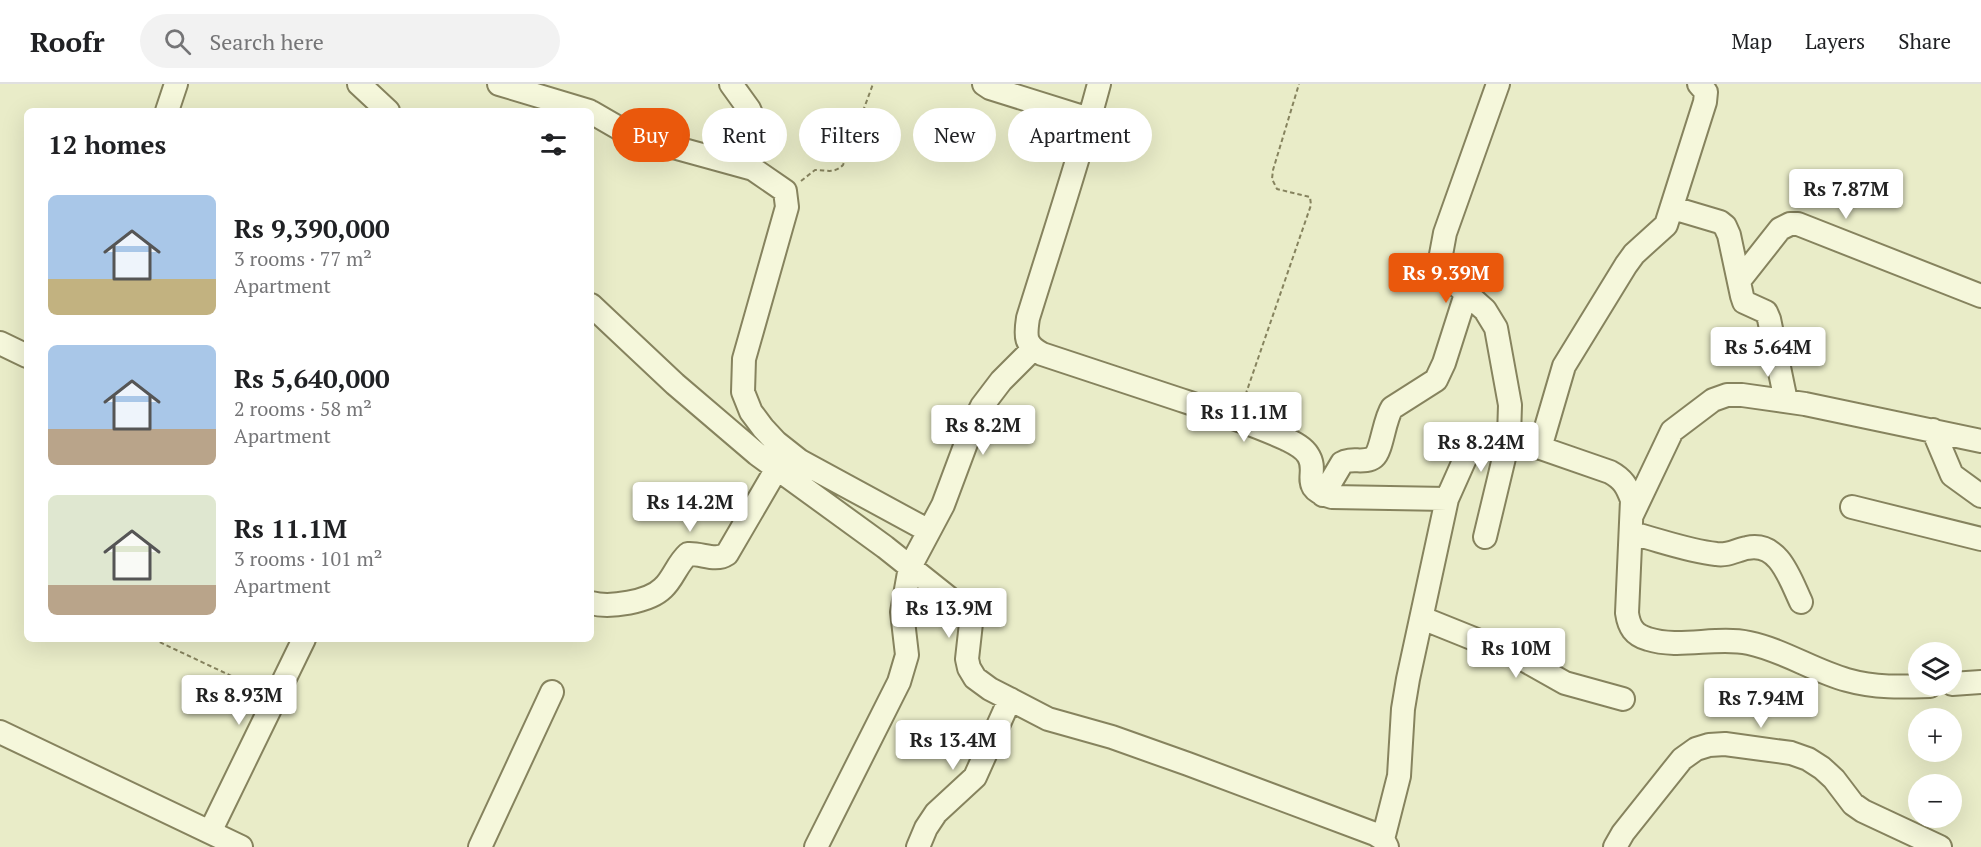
<!DOCTYPE html>
<meta charset="utf-8">
<style>
body{margin:0;font-family:"PT Serif",serif;background:#f2f2f2;color:#202124;height:100vh;display:flex;flex-direction:column;font-size:22px;white-space:nowrap}
*{box-sizing:border-box;margin:0}
p{font-size:20px;color:#757577}
.icon{flex:none;width:33px;height:33px;fill:none;stroke:currentColor;stroke-width:2;stroke-linecap:round;stroke-linejoin:round}
.map{position:relative;flex:1;overflow:hidden}
.drawer{position:absolute;left:24px;top:24px;width:570px;height:534px;display:flex;flex-direction:column;background:#fff;border-radius:9px;box-shadow:0 6px 24px #0002}
.drawer>*{flex:none}
.top-card{position:absolute;left:612px;top:24px;width:570px;height:54px;display:flex;gap:12px}
.controls{position:absolute;left:1908px;top:558px;display:grid;gap:12px}
.controls a{display:grid;place-items:center;width:54px;height:54px;border-radius:50%;background:#fff;box-shadow:0 6px 24px #0002;font-size:30px}
.price{position:absolute;translate:-50% -51px;padding:0 14px;border-radius:6px;background:#fff;color:#222;font-size:20px;line-height:39px;filter:drop-shadow(0 2px 3px #0008)}
.price::after{content:'';position:absolute;left:50%;top:36px;width:18px;height:14px;margin-left:-9px;background:inherit;clip-path:polygon(0 0,100% 0,50% 100%)}
.price.current{background:#ea580c;color:#fff}
ul{padding:0;list-style:none}
li{display:flex;align-items:center;gap:18px;height:150px;padding:0 24px}
li span{display:grid;place-items:center;flex:none;width:168px;height:120px;border-radius:9px;color:#555}
li>.icon{margin-inline-start:auto}
span .icon{width:72px;height:72px;fill:#fffc;stroke-width:1}
li b{font-size:26px}
h2{display:flex;justify-content:space-between;align-items:center;height:72px;padding:0 24px;font-size:26px}
.pill{padding:0 21px;border-radius:27px;background:#fff;box-shadow:0 6px 24px #0002;font-size:21px;line-height:54px}
.pill.current{background:#ea580c;color:#fff}
header{display:flex;align-items:center;gap:36px;box-sizing:border-box;height:84px;padding:0 30px;background:#fff;border-bottom:2px solid #e0e0e0}
header strong{font-size:28px}
nav{display:flex;gap:33px;margin-inline-start:auto;font-size:21px}
.search{width:420px;height:54px;background:#f2f2f2;display:flex;align-items:center;gap:15px;box-sizing:border-box;padding:0 21px;border-radius:33px;color:#757577;font-size:22px}
.map>svg:first-child{display:block}
.lines{fill:none;stroke-linecap:round;stroke-linejoin:round}
.minor-casing{stroke:#86835e;stroke-width:26}
.path{stroke:#86835e;stroke-width:2;stroke-dasharray:4.5 3;stroke-linecap:butt}
.minor{stroke:#f5f7db;stroke-width:22}
</style>
<header>
<strong>Roofr</strong>
<div class="search"><svg class="icon" aria-label="search" viewBox="0 0 24 24"><circle cx="10" cy="10" r="6"/><path d="M15 15l6 6"/></svg>Search here</div>
<nav><a>Map</a><a>Layers</a><a>Share</a></nav>
</header>
<div class="map">
<svg width="1981" height="763" viewBox="0 0 1981 763">
<rect width="100%" height="100%" fill="#e9ecc8"/>
<g class="lines">
<defs>
<path id="minor" d="M359,0L388,27
M499,0L589,27
M731,0L749,25L753,34L750,80L753,85L785,107L787,123L744,275L743,308L751,328L763,344L776,358L800,377L929,447
M984,0L990,4L1089,35
M1099,0C1078,79 1052,156 1028,234C1025,253 1025,261 1042,270C1088,285 1133,300 1178,315C1214,327 1251,339 1286,355C1294,359 1303,363 1308,371C1320,389 1297,404 1332,413L1447,415L1408,595L1403,625L1399,692L1383,755
M167,27L176,0
M591,28L617,43L644,55L753,85
M1673,124L1720,138L1725,142L1729,151L1742,212L1744,218L1766,228L1769,235L1786,317
M1739,197L1780,145L1790,140H1798L1981,212
M591,221L675,300L757,370L885,463L959,522L968,531L971,539L967,575L969,584L975,594L990,605L1048,635L1112,653L1188,680L1375,750L1383,755L1387,763
M0,259L27,272
M1933,346L1952,391L1981,412
M1540,364L1564,282L1626,181L1634,170L1666,141L1705,18L1706,8L1699,0
M1323,411L1342,379C1351,373 1365,380 1374,373C1382,366 1384,336 1392,324L1436,296L1444,279L1466,210
M1447,415L1472,359L1487,353H1509L1610,388C1623,395 1627,402 1632,416L1627,529C1629,543 1634,551 1648,555C1679,565 1717,552 1749,559C1783,566 1814,587 1847,596C1875,604 1902,603 1930,602
M1852,423L1981,455
M1632,431L1672,347L1713,316L1727,311H1742L1805,320L1981,357
M1631,449C1659,456 1688,467 1716,470C1728,472 1736,466 1747,464C1779,457 1790,495 1801,518
M1485,453L1509,353L1510,321L1496,244L1485,226L1449,194L1443,186L1440,176L1445,149L1498,0
M591,519C610,524 649,518 663,504C673,495 677,480 688,470C702,469 715,478 727,470L776,386
M1422,534L1519,573L1565,599L1623,615
M1952,600L1981,598
M0,648L241,763
M210,748L304,555
M480,763L552,608
M816,763L899,598L907,571L902,528L910,483L943,421L974,338L982,322L1001,297L1033,265
M918,763L926,744L936,729L975,693L1010,615
M1615,763L1623,749L1682,675L1696,665L1709,661L1725,660L1791,669L1808,675L1822,684L1834,695L1853,720L1863,727L1940,763"/>
</defs>
<!-- minor casing -->
<use href="#minor" class="minor-casing"/>
<!-- path -->
<path class="path" d="M801,97L815,86C827,86 834,90 843,81L873,0
M1243,318L1311,121L1310,113L1277,105L1272,95L1273,86L1299,0
M153,555L259,605"/>
<!-- minor -->
<use href="#minor" class="minor"/>
</g>
</svg>
<div class="controls">
<a><svg class="icon" aria-label="layers" viewBox="0 0 24 24"><path d="M12 4l9 5-9 5-9-5zM3 14l9 5 9-5"/></svg></a>
<a>+</a>
<a>−</a>
</div>
<b class="price" style="left:1846px;top:136px">Rs 7.87M</b>
<b class="price current" style="left:1446px;top:220px">Rs 9.39M</b>
<b class="price" style="left:1768px;top:294px">Rs 5.64M</b>
<b class="price" style="left:1244px;top:359px">Rs 11.1M</b>
<b class="price" style="left:983px;top:372px">Rs 8.2M</b>
<b class="price" style="left:1481px;top:389px">Rs 8.24M</b>
<b class="price" style="left:690px;top:449px">Rs 14.2M</b>
<b class="price" style="left:949px;top:555px">Rs 13.9M</b>
<b class="price" style="left:1516px;top:595px">Rs 10M</b>
<b class="price" style="left:239px;top:642px">Rs 8.93M</b>
<b class="price" style="left:1761px;top:645px">Rs 7.94M</b>
<b class="price" style="left:953px;top:687px">Rs 13.4M</b>
<div class="top-card">
<a class="pill current">Buy</a>
<a class="pill">Rent</a>
<a class="pill">Filters</a>
<a class="pill">New</a>
<a class="pill">Apartment</a>
</div>
<section class="drawer">
<h2>12 homes<svg class="icon" aria-label="filters" viewBox="0 0 24 24"><path d="M4 7h16M4 17h16"/><circle cx="9" cy="7" r="2"/><circle cx="15" cy="17" r="2"/></svg></h2>
<ul>
<li><span style="background:linear-gradient(#a9c7e8 70%,#c2b280 0)"><svg class="icon" aria-label="home" viewBox="0 0 24 24"><path d="M3 11l9-7 9 7M6 9v11h12V9"/></svg></span><div><b>Rs 9,390,000</b><p>3 rooms · 77 m²</p><p>Apartment</p></div></li>
<li><span style="background:linear-gradient(#a9c7e8 70%,#b9a48a 0)"><svg class="icon" aria-label="home" viewBox="0 0 24 24"><path d="M3 11l9-7 9 7M6 9v11h12V9"/></svg></span><div><b>Rs 5,640,000</b><p>2 rooms · 58 m²</p><p>Apartment</p></div></li>
<li><span style="background:linear-gradient(#dfe7d0 75%,#b9a48a 0)"><svg class="icon" aria-label="home" viewBox="0 0 24 24"><path d="M3 11l9-7 9 7M6 9v11h12V9"/></svg></span><div><b>Rs 11.1M</b><p>3 rooms · 101 m²</p><p>Apartment</p></div></li>
</ul>
</section>
</div>
